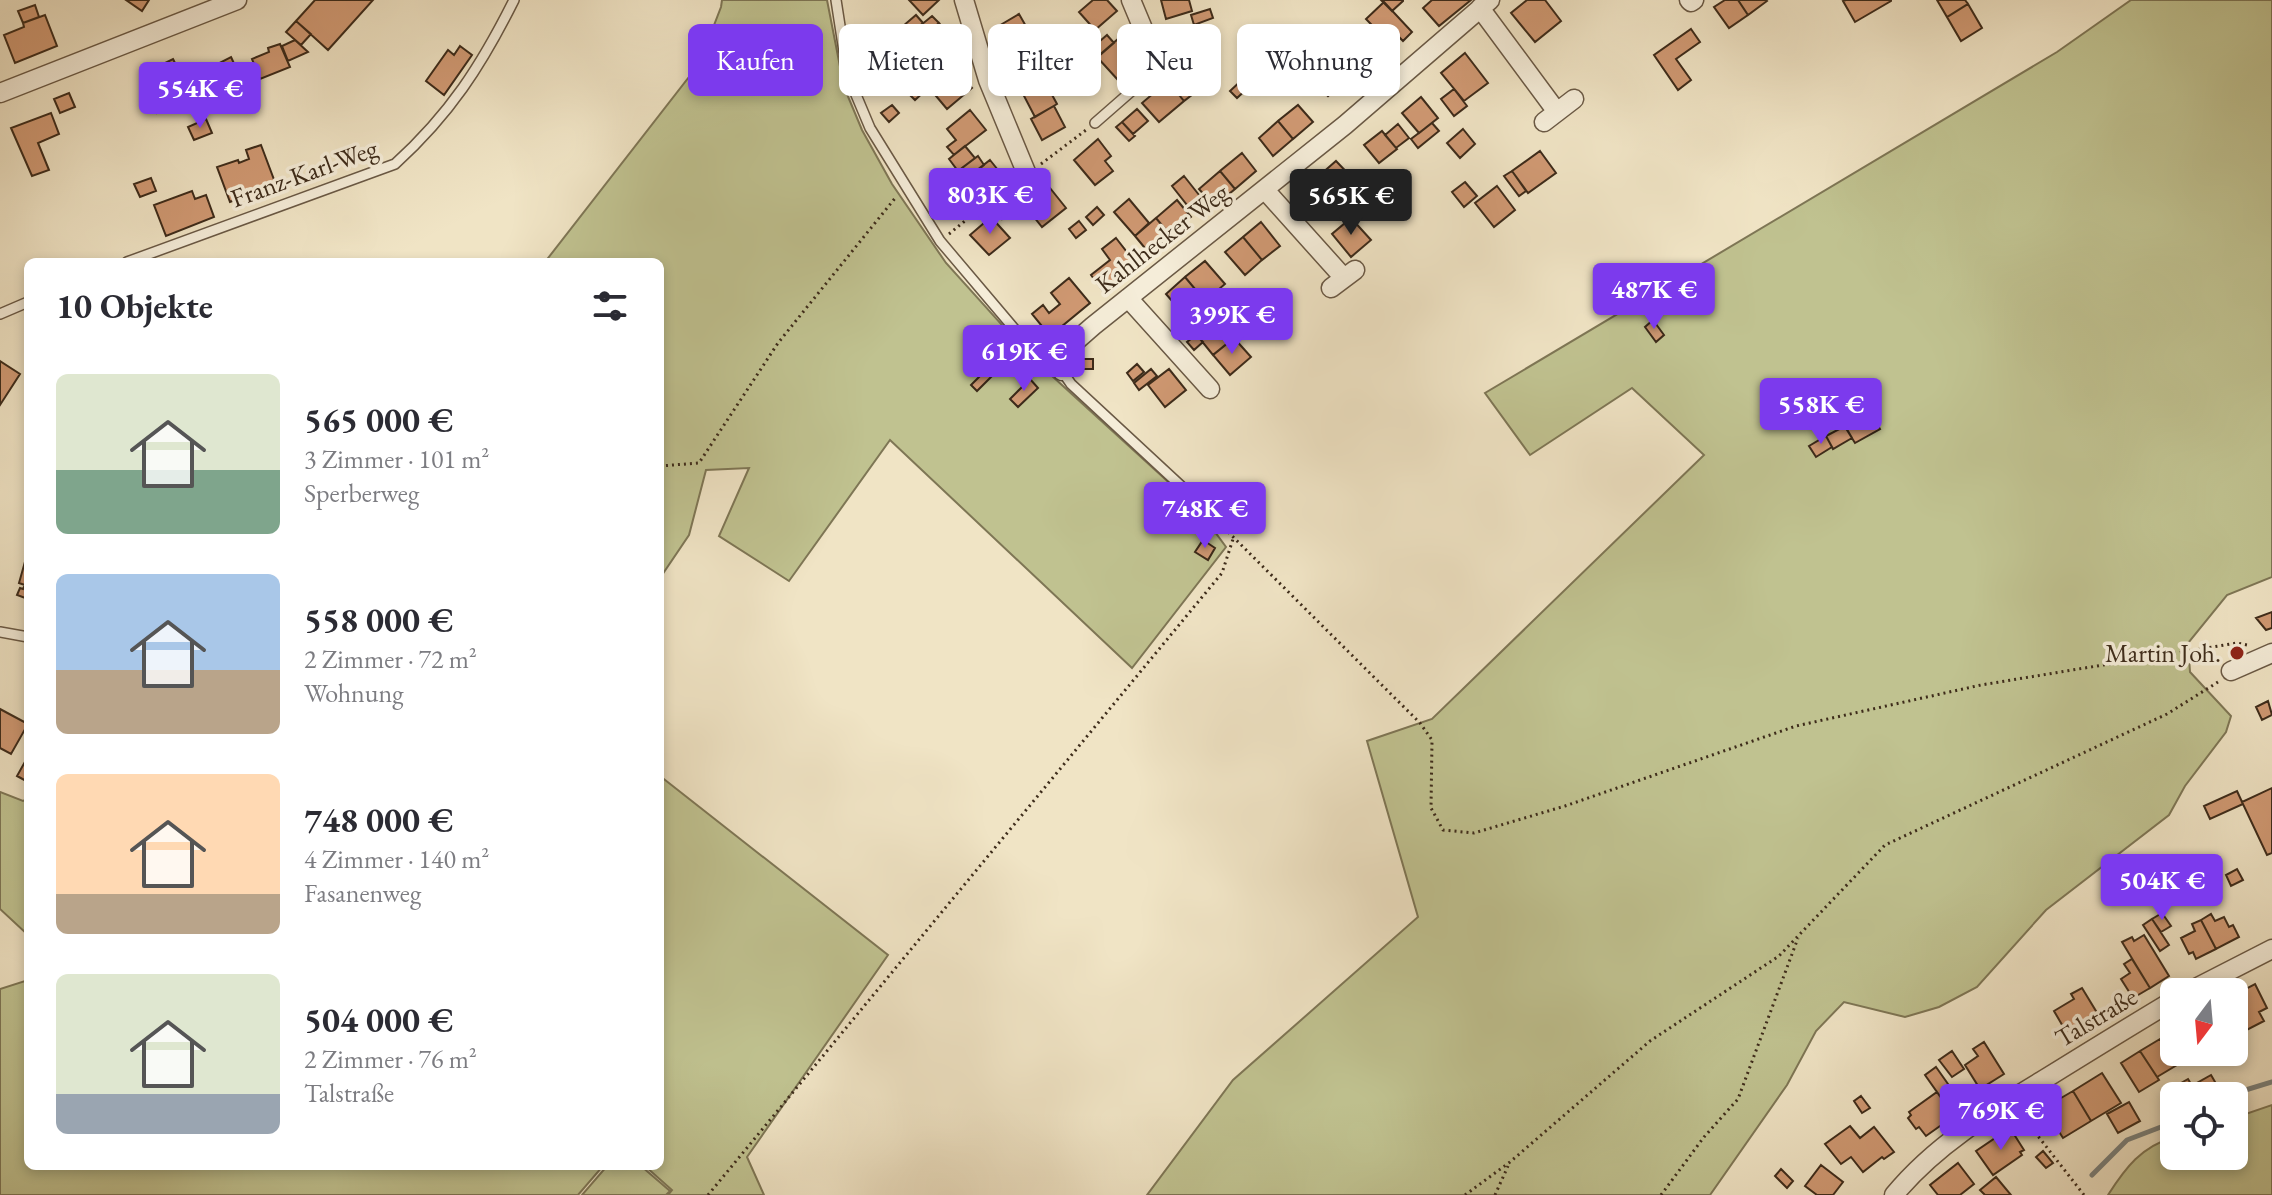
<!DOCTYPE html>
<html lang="de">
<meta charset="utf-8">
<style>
body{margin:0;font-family:"EB Garamond",serif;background:#f2f2f3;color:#2b2b33;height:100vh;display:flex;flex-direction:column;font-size:30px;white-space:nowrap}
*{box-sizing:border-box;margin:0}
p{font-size:26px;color:#7c7c81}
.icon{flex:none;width:44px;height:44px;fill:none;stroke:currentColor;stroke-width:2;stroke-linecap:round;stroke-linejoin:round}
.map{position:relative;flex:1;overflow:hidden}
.sheet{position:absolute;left:24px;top:258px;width:640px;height:912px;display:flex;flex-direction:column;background:#fff;border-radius:12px;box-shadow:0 4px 12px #0003}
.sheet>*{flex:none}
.banner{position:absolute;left:688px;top:24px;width:760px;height:72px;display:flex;gap:16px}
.needle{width:52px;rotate:196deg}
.tools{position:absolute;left:2160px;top:978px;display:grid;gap:16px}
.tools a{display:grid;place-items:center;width:88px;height:88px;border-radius:12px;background:#fff;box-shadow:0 4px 12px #0003;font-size:40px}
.price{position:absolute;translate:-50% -68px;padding:0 18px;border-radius:8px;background:#7c3aed;color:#fff;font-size:26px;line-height:52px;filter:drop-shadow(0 2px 4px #0008)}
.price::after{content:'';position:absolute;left:50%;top:48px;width:24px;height:18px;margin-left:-12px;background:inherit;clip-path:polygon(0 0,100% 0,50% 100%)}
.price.current{background:#222;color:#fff}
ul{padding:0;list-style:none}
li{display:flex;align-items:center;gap:24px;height:200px;padding:0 32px}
li span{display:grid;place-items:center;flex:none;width:224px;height:160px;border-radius:12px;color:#555}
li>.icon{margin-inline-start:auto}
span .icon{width:96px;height:96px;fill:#fffc;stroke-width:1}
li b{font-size:34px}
h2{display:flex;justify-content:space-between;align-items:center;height:96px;padding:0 32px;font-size:34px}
.pill{padding:0 28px;border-radius:12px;background:#fff;box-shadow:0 4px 12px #0003;font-size:28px;line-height:72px}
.pill.current{background:#7c3aed;color:#fff}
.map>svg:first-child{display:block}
.green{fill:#c0c290;stroke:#7e7655;stroke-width:2}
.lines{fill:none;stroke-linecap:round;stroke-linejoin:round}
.stream{stroke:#79817e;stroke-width:5}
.building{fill:#d09973;stroke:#3d2b1a;stroke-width:2}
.lane-casing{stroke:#6a5945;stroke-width:12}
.street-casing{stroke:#6a5945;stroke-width:21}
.path{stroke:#3d2b1a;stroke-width:3;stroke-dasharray:2 4;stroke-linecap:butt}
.lane{stroke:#f5edd9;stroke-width:9}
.street{stroke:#f5edd9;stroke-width:18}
.poi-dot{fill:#8f2418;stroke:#f5edd9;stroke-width:3}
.labels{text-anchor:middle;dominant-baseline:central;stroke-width:7;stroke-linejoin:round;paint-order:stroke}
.street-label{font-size:26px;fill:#3d2b1a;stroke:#f5edd9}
.poi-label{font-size:26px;fill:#3d2b1a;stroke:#f5edd9;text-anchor:end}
</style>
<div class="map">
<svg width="2272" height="1195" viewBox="0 0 2272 1195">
<rect width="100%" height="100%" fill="#f0e4c5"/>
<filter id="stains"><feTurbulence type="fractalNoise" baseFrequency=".0025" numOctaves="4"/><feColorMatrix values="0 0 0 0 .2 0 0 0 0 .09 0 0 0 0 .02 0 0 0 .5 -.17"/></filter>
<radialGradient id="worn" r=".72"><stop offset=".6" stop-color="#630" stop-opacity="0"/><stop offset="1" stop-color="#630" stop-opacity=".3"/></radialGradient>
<!-- green -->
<path class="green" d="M722,0H827L844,87L862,130L892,184L946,263L1029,355L1198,509L1226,547L1132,668L890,440L789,581L719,536L749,468L706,470L689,535L660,578V262H545L699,64L721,7Z
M2131,0H2272V577L2227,595L2188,643L2190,672L2231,716L2226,732L2185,786L2169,815L2046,910L1977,987L1939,1007L1905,1017L1844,1002L1816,1031L1787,1085L1710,1195H1147L1233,1080L1418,917L1367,741L1432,719L1704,455L1632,388L1530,455L1485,393L2057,52Z
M660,776L888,955L747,1157L764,1195H668L672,1190L645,1166H660Z
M0,792L23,801L28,798V935L0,909Z
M28,980V1166H603L578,1195H0V989Z
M2272,1105V1195H2108C2126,1167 2141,1147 2174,1137V1156H2234V1118Z
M607,1166H641L670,1191L666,1195H582Z"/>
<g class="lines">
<!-- stream -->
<path class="stream" d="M2226,1096L2272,1082
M2092,1175L2127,1140L2174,1122"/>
</g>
<!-- building -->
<path class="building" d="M126,0H149L142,11Z
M315,0H373L328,50L296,21Z
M909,0H939L923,15Z
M1093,0H1107L1117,11L1095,30L1079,12Z
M1161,0H1189L1192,11L1166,19Z
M1381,0H1403V1L1392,11Z
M1432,0H1471L1439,26L1423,8Z
M1527,0H1545L1561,21L1535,42L1511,13Z
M1725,0H1738L1748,15L1729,28L1714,7Z
M1738,0H1766L1767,1L1748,15Z
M1846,0H1891V1L1855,22L1843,1Z
M1937,0H1965L1968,4L1947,17Z
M1384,2L1412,32L1403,41L1399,37L1391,45L1366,19Z
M1968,4L1982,28L1961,41L1947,17Z
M35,5L39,17L23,23L18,11Z
M1210,9L1213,18L1194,25L1191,15Z
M1019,14L1031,35L1009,47L997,27Z
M45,15L57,46L15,63L4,35L24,27L23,23Z
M916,15L923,23L910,34L903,26Z
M932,16L939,23L917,42L910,34Z
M296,21L311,34L301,45L286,32Z
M939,23L954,41L932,59L917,42Z
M1691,29L1700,42L1676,59L1691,80L1678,90L1654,55Z
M1107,35L1114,43L1100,55L1093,47Z
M1027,37L1040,59L1019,71L1006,49Z
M1118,39L1138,62L1118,80L1097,57Z
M295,40L308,52L288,61L282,46Z
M280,44L290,67L260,79L252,59L269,52L268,48Z
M460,46L472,55L444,95L426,81L448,50L454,55Z
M944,49L950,56L935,68L929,62Z
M1060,50L1065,60L1042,72L1036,63Z
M1465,53L1488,83L1464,101L1441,73Z
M1348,55L1369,76L1350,94L1329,73Z
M231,57L243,83L214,97L202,72Z
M1069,57L1077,72L1061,81L1053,66Z
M173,59L180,73L164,81L157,67Z
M1194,61L1211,80L1184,101L1168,81Z
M955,69L972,88L947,109L931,90Z
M1327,71L1340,85L1328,96L1315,83Z
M180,73L191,97L157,113L146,89Z
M1243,79L1250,86L1237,98L1230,91Z
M1168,81L1184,101L1159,122L1142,103Z
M919,82L926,90L915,100L907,92Z
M1045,82L1057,104L1035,117L1023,94Z
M1454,89L1467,106L1454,116L1441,99Z
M69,93L75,107L60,113L54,99Z
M1421,97L1438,118L1419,133L1402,113Z
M892,105L899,113L889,122L881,113Z
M1298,105L1313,122L1293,139L1278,121Z
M1054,106L1065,127L1042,140L1031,119Z
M1137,109L1148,121L1133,134L1122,122Z
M970,110L986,130L954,155L947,147L956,140L947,129Z
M51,113L59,134L38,143L49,170L32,176L11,128Z
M206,119L212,133L194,140L188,127Z
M1278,121L1293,139L1273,156L1259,138Z
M1122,122L1135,136L1129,141L1116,127Z
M1432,123L1439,131L1418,148L1411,139Z
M1398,124L1409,138L1396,148L1385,135Z
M1463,129L1475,144L1460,158L1447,143Z
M1382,131L1397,149L1379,163L1364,145Z
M1098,139L1111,156L1105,161L1113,171L1095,185L1074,160Z
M261,145L276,185L230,202L217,167L238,160L239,163L249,159L246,150Z
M965,146L975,158L958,171L949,159Z
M1540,151L1556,173L1528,193L1512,171Z
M1242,153L1256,171L1235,189L1220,171Z
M978,156L984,165L969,177L962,168Z
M990,160L1006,180L983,198L967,178Z
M1336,161L1358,184L1341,198L1321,174Z
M1220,171L1235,189L1214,206L1199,189Z
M1512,171L1526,191L1519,196L1504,176Z
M1321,174L1341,198L1324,212L1305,186Z
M1184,176L1203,200L1191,210L1172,186Z
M151,178L156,191L140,197L134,184Z
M1465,182L1477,196L1464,207L1452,192Z
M1046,183L1066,208L1042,227L1022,202Z
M1497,186L1515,210L1494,227L1475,203Z
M1307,189L1317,200L1306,209L1296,198Z
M192,191L195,199L206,195L214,217L166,236L154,205Z
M1004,198L1014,210L1002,219L992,206Z
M1129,199L1149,223L1135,236L1114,212Z
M1177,200L1191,217L1170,235L1156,218Z
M1097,207L1104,215L1093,225L1086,217Z
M991,217L1010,238L989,255L970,235Z
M1156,218L1170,235L1149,253L1135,236Z
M1351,218L1371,240L1351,257L1332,234Z
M1079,221L1086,230L1076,238L1069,229Z
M1261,222L1280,246L1262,260L1243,237Z
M1243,237L1262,260L1245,275L1225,252Z
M1116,238L1137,265L1103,291L1091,275L1110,260L1102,249Z
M1205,261L1225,284L1205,301L1185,277Z
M1185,277L1205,301L1186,317L1166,294Z
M1069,278L1090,303L1050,336L1032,314L1043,305L1049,313L1060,304L1051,293Z
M1653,320L1664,335L1656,342L1645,327Z
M1221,322L1234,338L1213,355L1200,339Z
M1196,335L1203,342L1194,350L1187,342Z
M1234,338L1251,357L1230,375L1213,355Z
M997,350L1008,360L977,391L971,385L980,376L975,372Z
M1081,359H1093V369H1081Z
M0,361L20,374L0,405Z
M1137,364L1144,372L1133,381L1127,373Z
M1151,369L1157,376L1139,390L1134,383Z
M1169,369L1186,390L1165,407L1148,385Z
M1030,379L1038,388L1018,407L1010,399Z
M1865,402L1880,429L1855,443L1839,417Z
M1845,426L1852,438L1833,449L1826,436Z
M1826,436L1832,447L1816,457L1809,446Z
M1203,540L1215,548L1208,560L1195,552Z
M28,551V599L17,595L20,588L23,589L25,585L19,583Z
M2272,612V628L2266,630L2256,618Z
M2268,701L2272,715L2262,720L2256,707Z
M0,709L28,724L11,754L0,748Z
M26,760L28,761V782L17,776Z
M2272,788V853L2267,855L2242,802Z
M2237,791L2243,804L2210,819L2204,806Z
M2237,869L2243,880L2231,886L2226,875Z
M2211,879L2219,895L2208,900L2203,892L2197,895L2194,888Z
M2162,913L2171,926L2161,932L2152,919Z
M2211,914L2215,921L2224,917L2229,927L2233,925L2239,937L2216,949L2201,920Z
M2152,919L2169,945L2160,951L2143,925Z
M2201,920L2216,949L2196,959L2193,952L2189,954L2181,938L2195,931L2192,924Z
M2144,935L2169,976L2150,988L2122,942L2132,937L2134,941Z
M2132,959L2150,988L2133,998L2121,979L2130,973L2124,964Z
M2255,984L2267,1008L2259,1012L2264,1021L2239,1034L2234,1025V995Z
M2082,988L2099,1016L2068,1035L2054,1011L2074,999L2071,994Z
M2160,1039L2177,1065L2157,1077L2140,1051Z
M1984,1042L2004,1074L1980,1089L1965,1065L1978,1056L1973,1049Z
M1952,1051L1964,1069L1952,1077L1939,1060Z
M2140,1051L2159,1080L2139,1092L2121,1063Z
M1936,1067L1965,1108L1954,1116L1925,1075Z
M2102,1073L2121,1103L2091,1121L2073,1091Z
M2211,1075L2218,1087L2203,1095L2197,1083Z
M2188,1079L2197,1094L2174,1096V1102L2167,1091Z
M2073,1091L2091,1121L2063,1138L2044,1108Z
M1937,1092L1954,1116L1926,1136L1919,1127L1916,1129L1908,1118L1911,1115L1909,1112Z
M1861,1096L1870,1108L1862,1113L1854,1101Z
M2129,1102L2140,1121L2118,1133L2107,1114Z
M1850,1126L1860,1138L1874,1127L1894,1152L1884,1159L1882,1157L1863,1172L1851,1157L1841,1164L1825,1144Z
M2010,1128L2024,1150L2020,1152L2022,1155L1993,1175L1976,1151Z
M2043,1151L2053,1163L2046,1168L2036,1157Z
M1958,1163L1974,1184L1960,1195H1938L1930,1185Z
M1821,1165L1843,1182L1833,1195H1817L1805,1186Z
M1781,1169L1793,1181L1787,1188L1775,1176Z
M1996,1177L2011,1195H1985L1980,1190Z"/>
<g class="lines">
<defs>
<path id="lane" d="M836,0L845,58L854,90L870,128L940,241L1034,352L1062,371L1071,384L1181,486
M1095,123L1159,67
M127,262L395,164C450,114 481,66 514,0
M0,314L28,302
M0,632L28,637"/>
<path id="street" d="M964,0L988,80L1026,172
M1131,0L1159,67
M1689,0L1691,2L1694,0
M1480,8L1557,112
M0,93L237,0
M1544,122L1574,99
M1265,190L1344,278
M1331,288L1355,270
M1128,298L1210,389
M1062,371L1069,347L1093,326L1345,125L1490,0
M2231,671L2272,653
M2188,992L2272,949
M1894,1195C1936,1144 1992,1111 2048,1077C2090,1051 2132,1025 2174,1000"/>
</defs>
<!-- lane casing -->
<use href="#lane" class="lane-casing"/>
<!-- street casing -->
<use href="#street" class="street-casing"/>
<!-- path -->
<path class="path" d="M1041,164L1086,130
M949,234L1011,183
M660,466L699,463L778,343L896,197
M1190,494L1420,723L1432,740L1431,808L1443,830L1474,833L1565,806L1796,726L1981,685L2237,643L2247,645
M2020,1113L2084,1195
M708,1195L1222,573L1234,536
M1465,1195L1510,1162L1650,1041L1779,956L1885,845L2167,714L2218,682
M1495,1195L1508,1166
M1661,1195L1704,1137L1738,1099L1798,938"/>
<!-- lane -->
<use href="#lane" class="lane"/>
<!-- street -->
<use href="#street" class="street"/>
</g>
<!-- markers -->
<circle class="poi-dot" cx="2237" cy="653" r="8"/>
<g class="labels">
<!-- street labels -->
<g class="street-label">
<text transform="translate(304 173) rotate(-20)">Franz-Karl-Weg</text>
<text transform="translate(1162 238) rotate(-38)">Kahlhecker Weg</text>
<text transform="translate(2096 1017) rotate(-31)">Talstraße</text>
</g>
<!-- poi labels -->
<g class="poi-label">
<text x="2221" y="653">Martin Joh.</text>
</g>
</g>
<rect width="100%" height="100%" filter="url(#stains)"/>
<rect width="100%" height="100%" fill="url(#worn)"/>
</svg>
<div class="tools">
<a><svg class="needle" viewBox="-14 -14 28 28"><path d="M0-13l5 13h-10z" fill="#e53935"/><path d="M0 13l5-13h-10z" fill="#7c7c81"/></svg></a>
<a><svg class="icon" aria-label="locate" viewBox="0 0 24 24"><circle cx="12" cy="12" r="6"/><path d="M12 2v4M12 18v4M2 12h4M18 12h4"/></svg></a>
</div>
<b class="price" style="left:200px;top:130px">554K €</b>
<b class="price" style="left:990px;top:236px">803K €</b>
<b class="price current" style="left:1351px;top:237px">565K €</b>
<b class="price" style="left:1654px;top:331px">487K €</b>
<b class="price" style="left:1232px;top:356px">399K €</b>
<b class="price" style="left:1024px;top:393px">619K €</b>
<b class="price" style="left:1821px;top:446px">558K €</b>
<b class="price" style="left:1205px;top:550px">748K €</b>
<b class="price" style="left:2162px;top:922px">504K €</b>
<b class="price" style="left:2001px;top:1152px">769K €</b>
<div class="banner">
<a class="pill current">Kaufen</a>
<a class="pill">Mieten</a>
<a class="pill">Filter</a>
<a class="pill">Neu</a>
<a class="pill">Wohnung</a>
</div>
<section class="sheet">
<h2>10 Objekte<svg class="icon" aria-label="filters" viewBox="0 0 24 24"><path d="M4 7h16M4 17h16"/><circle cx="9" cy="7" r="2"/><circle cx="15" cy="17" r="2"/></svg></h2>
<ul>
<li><span style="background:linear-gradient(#dfe7d0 60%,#7fa58c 0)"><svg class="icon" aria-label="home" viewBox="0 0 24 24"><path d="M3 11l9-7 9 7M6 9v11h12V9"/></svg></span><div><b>565 000 €</b><p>3 Zimmer · 101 m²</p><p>Sperberweg</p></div></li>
<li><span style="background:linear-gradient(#a9c7e8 60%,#b9a48a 0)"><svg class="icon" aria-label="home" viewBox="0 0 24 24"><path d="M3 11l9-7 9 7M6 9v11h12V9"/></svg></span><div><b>558 000 €</b><p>2 Zimmer · 72 m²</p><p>Wohnung</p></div></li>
<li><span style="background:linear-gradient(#ffd9b3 75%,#b9a48a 0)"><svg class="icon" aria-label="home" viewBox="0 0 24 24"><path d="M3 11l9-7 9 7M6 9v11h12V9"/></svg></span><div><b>748 000 €</b><p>4 Zimmer · 140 m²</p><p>Fasanenweg</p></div></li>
<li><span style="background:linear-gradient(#dfe7d0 75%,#9aa5b1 0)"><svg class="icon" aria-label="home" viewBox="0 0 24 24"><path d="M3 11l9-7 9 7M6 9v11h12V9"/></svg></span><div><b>504 000 €</b><p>2 Zimmer · 76 m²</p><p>Talstraße</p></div></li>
</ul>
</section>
</div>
